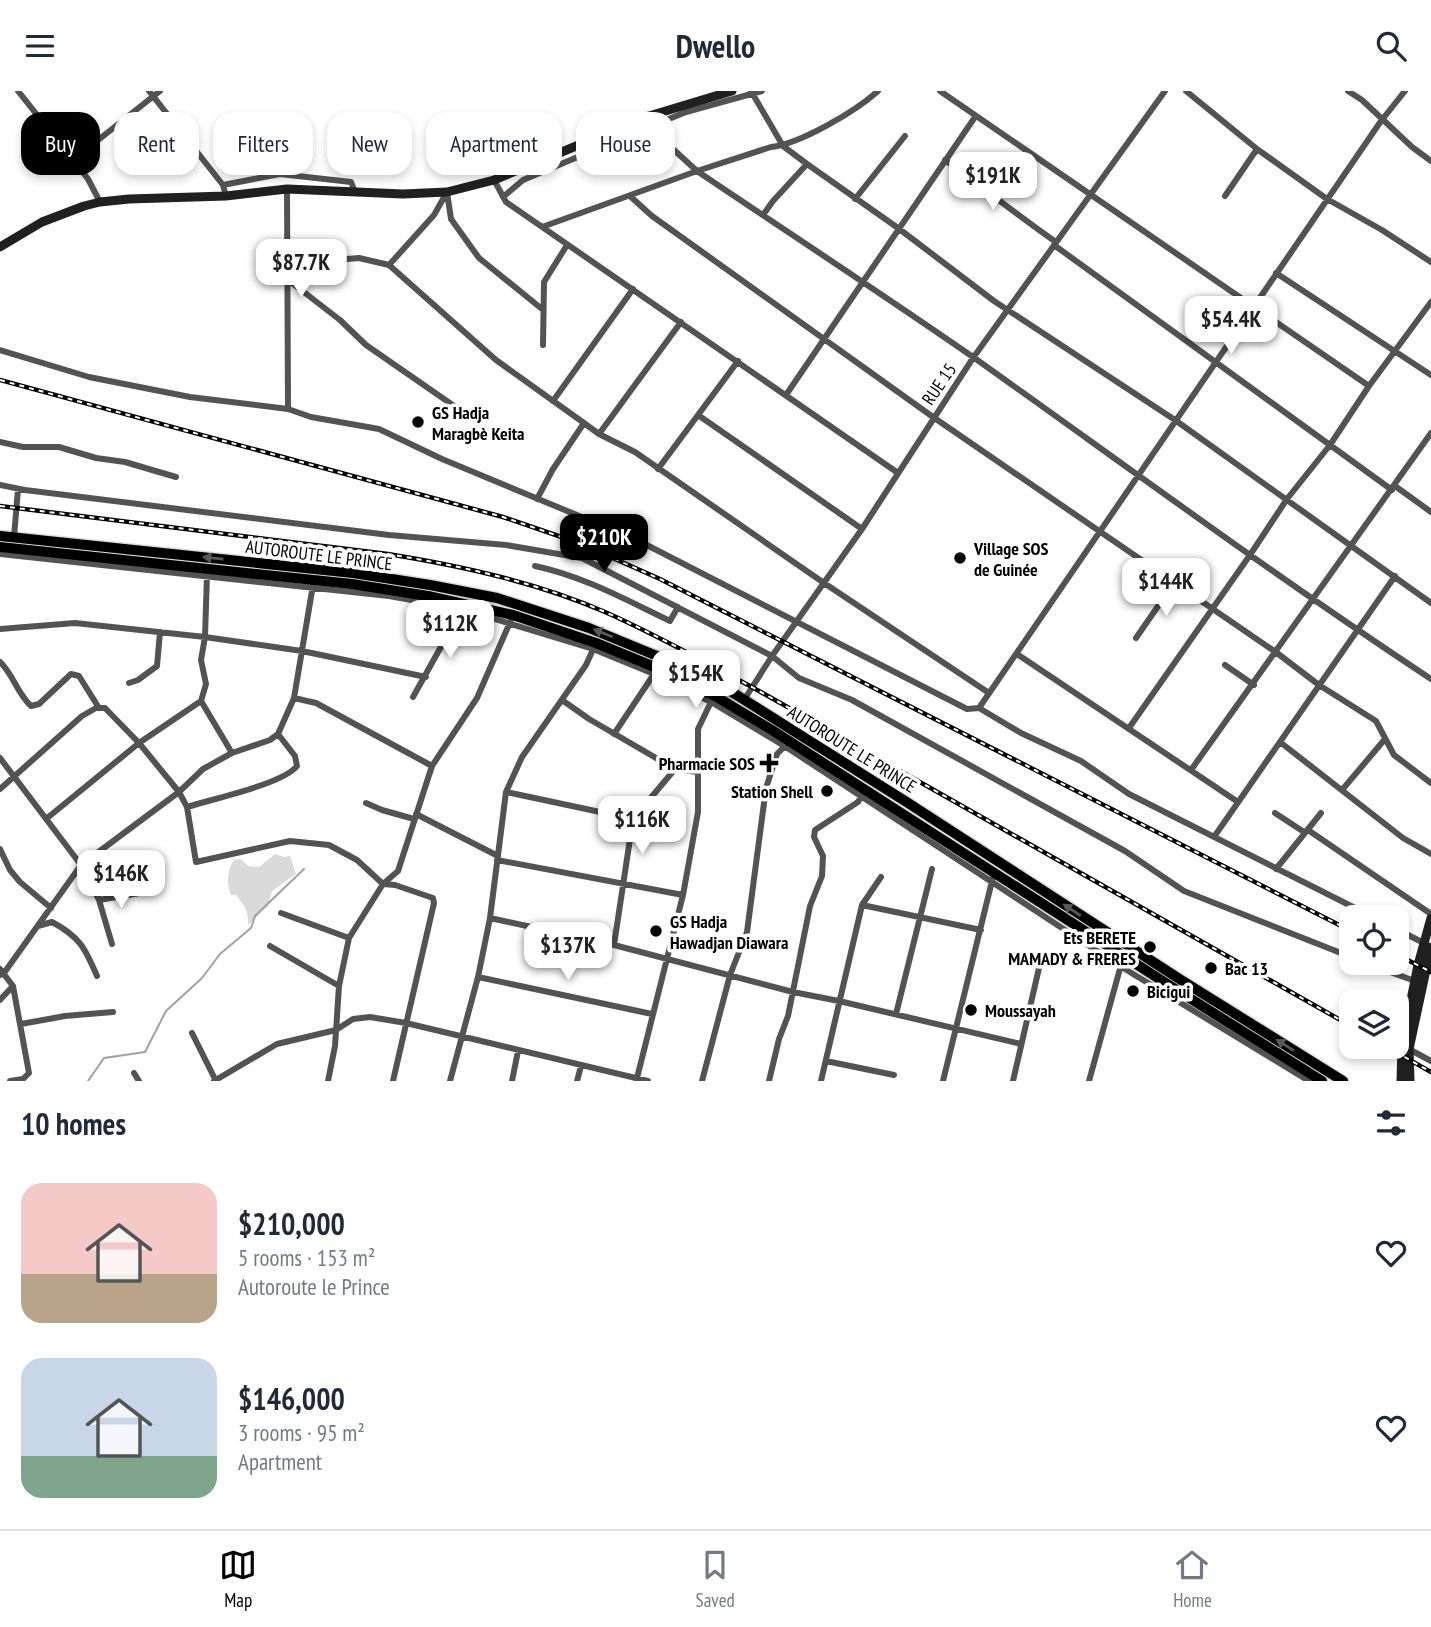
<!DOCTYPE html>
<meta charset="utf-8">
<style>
body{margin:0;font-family:"PT Sans Narrow",sans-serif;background:#f2f2f3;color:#1f2937;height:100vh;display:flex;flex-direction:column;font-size:26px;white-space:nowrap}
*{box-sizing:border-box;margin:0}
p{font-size:23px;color:#747a83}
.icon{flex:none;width:38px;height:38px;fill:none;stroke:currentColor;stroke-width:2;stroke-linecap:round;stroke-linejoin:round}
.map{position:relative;height:990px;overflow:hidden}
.details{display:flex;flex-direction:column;background:#fff;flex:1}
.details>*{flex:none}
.banner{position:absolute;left:21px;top:21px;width:700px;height:63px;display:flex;gap:14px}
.tools{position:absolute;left:1339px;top:814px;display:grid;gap:14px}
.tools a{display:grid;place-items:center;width:70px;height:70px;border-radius:14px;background:#fff;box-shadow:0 4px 10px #0003;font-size:35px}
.price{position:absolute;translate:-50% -60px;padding:0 16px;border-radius:14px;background:#fff;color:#222;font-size:23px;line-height:46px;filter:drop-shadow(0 2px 4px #0008)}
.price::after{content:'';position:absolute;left:50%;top:42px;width:21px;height:16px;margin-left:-10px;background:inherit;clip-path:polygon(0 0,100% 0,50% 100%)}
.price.current{background:#000;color:#fff}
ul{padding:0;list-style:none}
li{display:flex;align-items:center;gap:21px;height:175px;padding:0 21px}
li span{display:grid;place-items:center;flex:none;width:196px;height:140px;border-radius:21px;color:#555}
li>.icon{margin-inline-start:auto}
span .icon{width:84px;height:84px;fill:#fffc;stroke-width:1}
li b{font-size:30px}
h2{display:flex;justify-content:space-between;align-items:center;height:84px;padding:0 21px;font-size:30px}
.tag{padding:0 24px;border-radius:21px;background:#fff;box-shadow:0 4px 10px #0003;font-size:24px;line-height:63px}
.tag.current{background:#000;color:#fff}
header{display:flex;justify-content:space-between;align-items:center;height:91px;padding:0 21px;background:#fff;font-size:32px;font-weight:700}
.menu{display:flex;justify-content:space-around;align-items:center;height:98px;border-top:2px solid #e0e1e3;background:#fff;font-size:19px;color:#747a83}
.menu a{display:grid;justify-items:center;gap:4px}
.menu .current{color:#000}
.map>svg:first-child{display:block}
.green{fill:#dadada}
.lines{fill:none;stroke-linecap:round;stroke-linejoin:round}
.stream{stroke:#a1a1a1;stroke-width:2}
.primary-casing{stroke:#dbdbdb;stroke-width:13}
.street{stroke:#535353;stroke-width:6}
.secondary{stroke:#202020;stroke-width:9}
.primary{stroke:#000;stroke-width:10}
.rail-casing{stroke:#000;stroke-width:4.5}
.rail{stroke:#fff;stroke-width:2;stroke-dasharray:5;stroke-linecap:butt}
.oneway{fill:#595959}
.poi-dot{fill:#000;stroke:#fff;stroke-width:2.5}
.labels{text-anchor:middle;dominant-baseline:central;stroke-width:7;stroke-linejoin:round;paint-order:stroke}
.street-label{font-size:18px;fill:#000;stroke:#fff}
.poi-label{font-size:18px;font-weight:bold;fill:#000;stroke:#fff;text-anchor:start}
</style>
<header><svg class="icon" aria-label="menu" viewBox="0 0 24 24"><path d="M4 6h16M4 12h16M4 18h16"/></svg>Dwello<svg class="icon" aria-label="search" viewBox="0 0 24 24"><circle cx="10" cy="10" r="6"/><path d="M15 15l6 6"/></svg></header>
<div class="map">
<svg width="1431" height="990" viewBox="0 0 1431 990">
<rect width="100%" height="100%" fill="#fff"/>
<!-- green -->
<path class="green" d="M275,763L284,766L290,765L296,783L272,800L268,815L248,834C249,820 244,814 236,804H231C226,793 227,779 234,769L241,768L248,775L259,776Z"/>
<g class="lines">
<!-- stream -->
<path class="stream" d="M88,990L104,967L145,961L166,920L202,887L220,863L251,837L255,825L304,778"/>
<defs>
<path id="primary" d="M0,445L353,482L430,494L497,507L589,537L662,567L727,598L905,710L1181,889L1343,990
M0,456L352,493L428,505L513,524L596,552L657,577L715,605L772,639L1175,898L1322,990"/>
</defs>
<!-- primary casing -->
<use href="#primary" class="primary-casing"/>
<!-- street -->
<path class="street" d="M18,0L88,88L100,111
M149,0L223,94L226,105
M751,0L783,55L807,73L898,137L994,210L1175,329L1431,512
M940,0L1369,295
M1186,0L1257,58L1327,108L1382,139L1431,171
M1348,0L1362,9L1412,56L1431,70
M649,25L662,48L697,80C789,142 882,203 973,266C1125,374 1275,485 1431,588
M73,69L160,0
M945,69C983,96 1018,125 1056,151
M494,89L506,111L898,382
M223,94L280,83L351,91L355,101
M287,98L288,318
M447,101L451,128L479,167L542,218
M1225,105L1257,58
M503,106L523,89L654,34L686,21L762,0
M631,106L652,125L933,326L1277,562L1319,594L1376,630L1394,664L1431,692
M855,108L905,45
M763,124L773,110L807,73
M542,136L697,80L771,56C800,53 856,20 878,0
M1054,154L1392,399
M287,173L359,167L389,174L434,124L447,101
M389,174L496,269L584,332L599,343L635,361L824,492L989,602
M1276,182L1431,284
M287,188L340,229L366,254L457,317
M543,254L544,191L567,154
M0,259L89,286L190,306L288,318L311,326L379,338L442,368L637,449L967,618L979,617L1021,642L1081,670L1129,703L1373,826
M786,304L975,26
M553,310L633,198
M698,324L862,438
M599,343L681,231
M0,351L23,356H59L96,367L125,371L176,386
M658,378L738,270
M0,394L25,399L389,444L506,454L582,467L772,565L799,587L852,609L1125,760L1184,800L1351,866
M1395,395L1431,421
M537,408L553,378L584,332
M14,446L18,398
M0,463L389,505L462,518L593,558L654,583L711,611L786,656L1120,875L1309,990
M535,475C583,485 626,509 670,530L678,516
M0,538L75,532L205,546L302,560L426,586
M1136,547L1174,492
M1017,563L1238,711
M0,571C13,583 17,602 31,615L39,613L71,583L79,585L99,617
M1225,574L1254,594
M129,592L138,589L157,575L160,541
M413,606L462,518
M294,607L316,612L432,675
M562,609L589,628L675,678L697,681
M744,609L772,565L862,438L973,267L1165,0
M201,610L232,662
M979,617L1381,30L1405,0
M1129,637L1250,464L1287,408L1330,354L1369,295L1431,211
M614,643L654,583
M1280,651L1403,747L1431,763
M0,667L81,774L99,809L112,853
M1191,679L1431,342
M0,698L82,625L96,617H105L139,652L179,701L187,716L196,771L290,750L329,754L357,769L383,793L395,794L433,807L434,812L393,990
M1342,699L1385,648
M506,701L633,728
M366,712L382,719L414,728
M187,716C212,708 283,693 297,675L295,665L278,643
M1275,722L1304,741
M416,723L498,765
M46,728L139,652L201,610L206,593L201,569L205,546L207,483
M1308,739L1431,823
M1214,746L1395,485
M0,758L10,779L20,791L51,817
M497,769L683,804
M1276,778L1321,722
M99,809L139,802
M862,814L981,839
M281,822L349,847
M490,827L614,854L793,901L839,910L1021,953
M38,835L52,831C80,846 85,857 97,885
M1396,838L1426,853
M614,854L633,728L675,678
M270,855L339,895
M1365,872L1415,890
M0,878L13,895L0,909
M0,884L4,882L81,774L179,701L203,678L232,662L270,649L278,643L294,607L313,494
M478,886L652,923
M896,923L932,778
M21,933L65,925L113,921
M192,942L216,990
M1407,957L1431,970
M826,970L894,984
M134,982L139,990
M637,987L683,804L698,721V638L711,611
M10,990L23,988L29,982L13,895
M214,990L277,953L336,939L353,928L370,926L406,932L648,990
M328,990L335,955L339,895L349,847L383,793L398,780L432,675L477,607L511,529
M450,990L478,886L490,827L506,701L522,666L586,574L595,554
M512,990L518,960
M577,990L581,975
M702,990L730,884L747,841L766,697L777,663L786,654
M769,990L779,948L788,925L810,815L822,785L823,765L814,746L815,739L858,711L862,704
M821,990L862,814L881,786
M943,990L993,786
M1013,990L1042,864
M1089,990L1121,874"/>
<!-- secondary -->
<path class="secondary" d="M0,156L42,131L84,115L100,111L129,108L226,105L287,98L403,103L447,101L494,89L649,25L732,0
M1401,990L1402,954L1418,874L1431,827
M1410,990L1409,958L1431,856"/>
<!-- primary -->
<use href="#primary" class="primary"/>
<defs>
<path id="rail" d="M0,289L503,426L579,452L660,488L1351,840
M0,415L388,463C461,475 536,491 605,521C655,543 703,570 752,596L1351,935
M1396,863L1431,881
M1387,956L1431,981"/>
</defs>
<!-- rail casing -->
<use href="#rail" class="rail-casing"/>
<!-- rail -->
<use href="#rail" class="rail"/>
</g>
<!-- one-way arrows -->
<defs><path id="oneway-solid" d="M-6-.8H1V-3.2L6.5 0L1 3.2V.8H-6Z" transform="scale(1.75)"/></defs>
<g class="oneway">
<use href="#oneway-solid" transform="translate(213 467) rotate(-174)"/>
<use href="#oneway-solid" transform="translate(603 542) rotate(-158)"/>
<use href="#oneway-solid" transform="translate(1072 819) rotate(-147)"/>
<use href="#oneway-solid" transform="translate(1285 954) rotate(-148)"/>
</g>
<!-- markers -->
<g class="poi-dot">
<circle cx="418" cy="331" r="7"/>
<circle cx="960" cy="467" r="7"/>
<path d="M765.5 661.5h7v7h7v7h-7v7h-7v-7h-7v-7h7z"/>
<circle cx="827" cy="700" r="7"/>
<circle cx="656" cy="840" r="7"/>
<circle cx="1150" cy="856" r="7"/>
<circle cx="1211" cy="877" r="7"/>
<circle cx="1133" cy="900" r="7"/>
<circle cx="971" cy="919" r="7"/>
</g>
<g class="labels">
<!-- street labels -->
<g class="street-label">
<text transform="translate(939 293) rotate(-56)">RUE 15</text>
<text transform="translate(319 464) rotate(7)">AUTOROUTE LE PRINCE</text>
<text transform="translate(852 658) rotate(32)">AUTOROUTE LE PRINCE</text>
</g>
<!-- poi labels -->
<g class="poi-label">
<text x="432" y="321">GS Hadja<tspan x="432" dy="21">Maragbè Keita</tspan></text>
<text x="974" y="457">Village SOS<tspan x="974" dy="21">de Guinée</tspan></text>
<text x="755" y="672" text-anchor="end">Pharmacie SOS</text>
<text x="813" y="700" text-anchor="end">Station Shell</text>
<text x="670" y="830">GS Hadja<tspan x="670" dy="21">Hawadjan Diawara</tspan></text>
<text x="1136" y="846" text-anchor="end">Ets BERETE<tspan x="1136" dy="21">MAMADY &amp; FRERES</tspan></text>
<text x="1225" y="877">Bac 13</text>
<text x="1147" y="900">Bicigui</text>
<text x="985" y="919">Moussayah</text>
</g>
</g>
</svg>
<div class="tools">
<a><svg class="icon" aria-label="locate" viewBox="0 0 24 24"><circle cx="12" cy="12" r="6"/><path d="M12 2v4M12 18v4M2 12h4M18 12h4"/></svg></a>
<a><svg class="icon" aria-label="layers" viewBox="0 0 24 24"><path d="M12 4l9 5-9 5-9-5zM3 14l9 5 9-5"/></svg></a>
</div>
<b class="price" style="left:993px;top:121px">$191K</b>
<b class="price" style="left:301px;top:208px">$87.7K</b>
<b class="price" style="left:1231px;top:265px">$54.4K</b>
<b class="price current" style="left:604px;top:483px">$210K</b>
<b class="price" style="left:1166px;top:527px">$144K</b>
<b class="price" style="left:450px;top:569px">$112K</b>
<b class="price" style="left:696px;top:619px">$154K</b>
<b class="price" style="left:642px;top:765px">$116K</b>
<b class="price" style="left:121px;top:819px">$146K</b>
<b class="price" style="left:568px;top:891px">$137K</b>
<div class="banner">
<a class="tag current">Buy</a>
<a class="tag">Rent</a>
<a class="tag">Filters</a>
<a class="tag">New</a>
<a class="tag">Apartment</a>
<a class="tag">House</a>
</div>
</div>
<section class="details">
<h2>10 homes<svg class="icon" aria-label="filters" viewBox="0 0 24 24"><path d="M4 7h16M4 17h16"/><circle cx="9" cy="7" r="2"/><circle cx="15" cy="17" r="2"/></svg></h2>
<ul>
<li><span style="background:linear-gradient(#f6c9c9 65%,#b9a48a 0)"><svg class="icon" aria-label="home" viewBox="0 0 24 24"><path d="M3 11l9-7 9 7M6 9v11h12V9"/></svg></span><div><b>$210,000</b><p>5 rooms · 153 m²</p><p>Autoroute le Prince</p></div><svg class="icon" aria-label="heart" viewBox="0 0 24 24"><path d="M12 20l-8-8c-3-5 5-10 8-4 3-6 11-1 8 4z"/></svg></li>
<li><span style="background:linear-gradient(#c9d6e8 70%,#7fa58c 0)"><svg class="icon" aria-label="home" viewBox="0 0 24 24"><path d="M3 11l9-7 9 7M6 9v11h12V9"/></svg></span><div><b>$146,000</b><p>3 rooms · 95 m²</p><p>Apartment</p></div><svg class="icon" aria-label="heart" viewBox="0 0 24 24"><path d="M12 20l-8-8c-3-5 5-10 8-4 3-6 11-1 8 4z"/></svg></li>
</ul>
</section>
<nav class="menu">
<a class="current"><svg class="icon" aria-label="map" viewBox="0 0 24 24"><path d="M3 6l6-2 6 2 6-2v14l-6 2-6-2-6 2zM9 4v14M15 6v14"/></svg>Map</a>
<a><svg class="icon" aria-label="saved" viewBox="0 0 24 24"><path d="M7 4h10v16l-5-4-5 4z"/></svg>Saved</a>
<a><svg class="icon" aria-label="home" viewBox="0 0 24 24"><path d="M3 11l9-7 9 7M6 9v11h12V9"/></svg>Home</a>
</nav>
